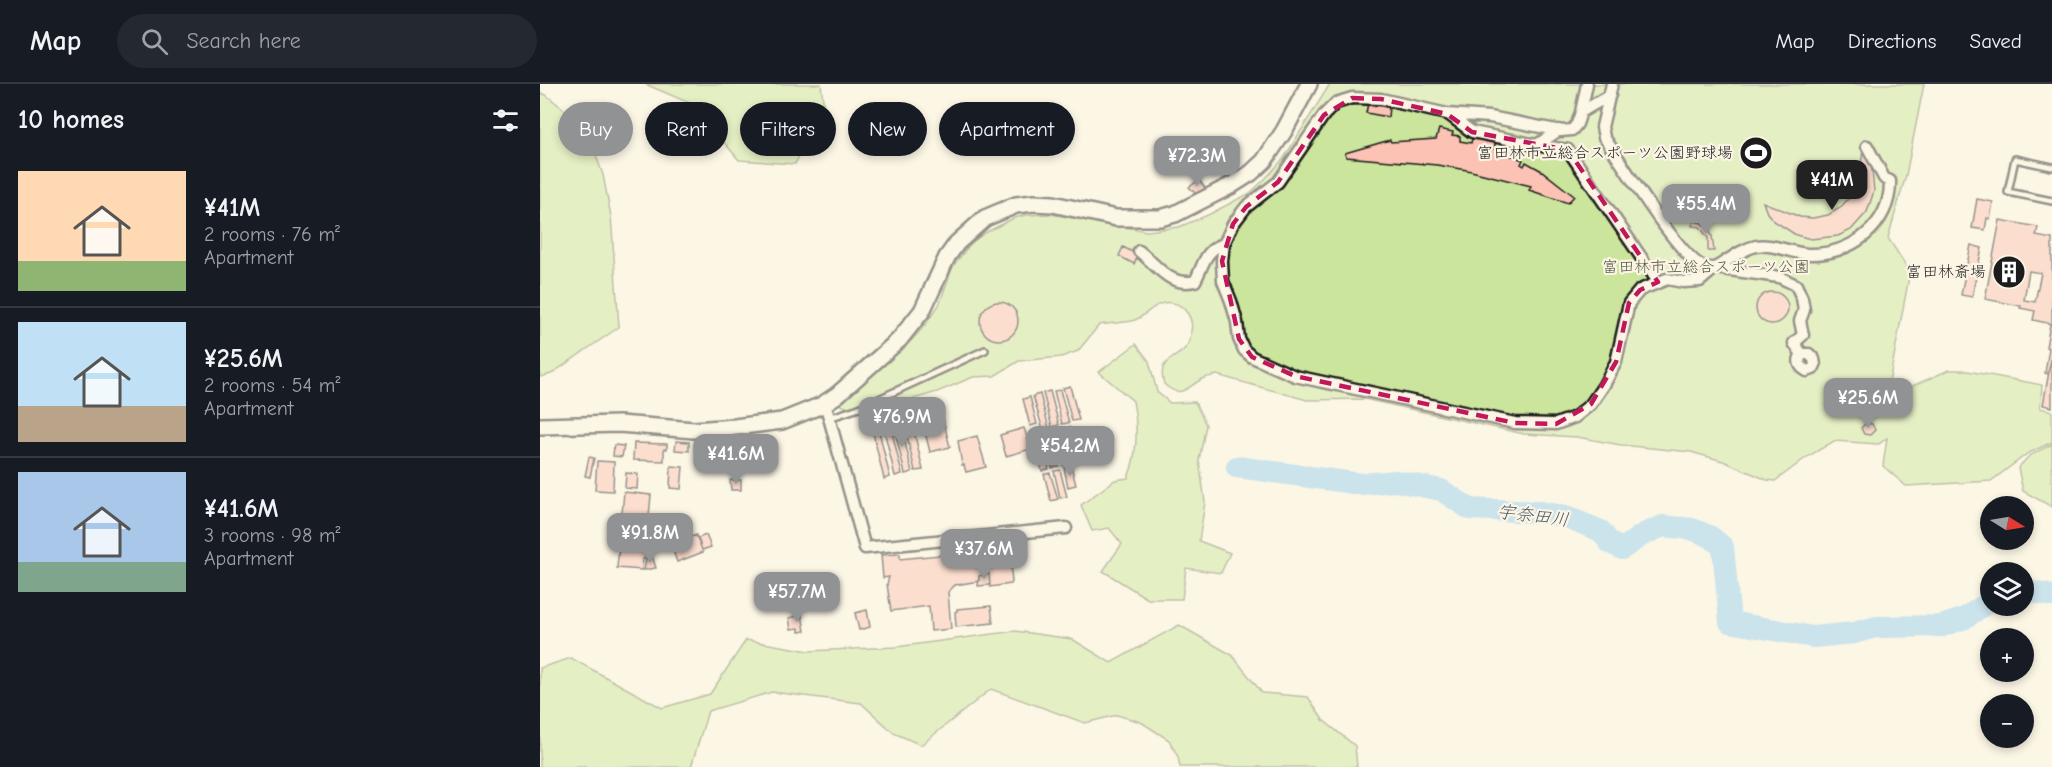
<!DOCTYPE html>
<meta charset="utf-8">
<style>
body{margin:0;font-family:"Comic Neue","Klee One",sans-serif;background:#242831;color:#f1f3f6;height:100vh;display:flex;flex-direction:column;font-size:22px;white-space:nowrap}
*{box-sizing:border-box;margin:0}
p{font-size:20px;color:#9ea1a6}
.icon{flex:none;width:33px;height:33px;fill:none;stroke:currentColor;stroke-width:2;stroke-linecap:round;stroke-linejoin:round}
.map{position:relative;flex:1;overflow:hidden}
.details{display:flex;flex-direction:column;background:#171b24;width:540px}
.details>*{flex:none}
.top-card{position:absolute;left:18px;top:18px;width:570px;height:54px;display:flex;gap:12px}
.needle{width:39px;rotate:101deg}
.controls{position:absolute;left:1440px;top:412px;display:grid;gap:12px}
.controls a{display:grid;place-items:center;width:54px;height:54px;border-radius:50%;background:#171b24;box-shadow:0 3px 9px #0003;font-size:30px}
.price{position:absolute;translate:-50% -51px;padding:0 14px;border-radius:12px;background:#919294;color:#fff;font-size:20px;line-height:39px;filter:drop-shadow(0 2px 3px #0008)}
.price::after{content:'';position:absolute;left:50%;top:36px;width:18px;height:14px;margin-left:-9px;background:inherit;clip-path:polygon(0 0,100% 0,50% 100%)}
.price.on{background:#222;color:#fff}
ul{padding:0;list-style:none}
li{display:flex;align-items:center;gap:18px;height:150px;padding:0 18px}
li+li{border-top:2px solid #363941}
li span{display:grid;place-items:center;flex:none;width:168px;height:120px;border-radius:0px;color:#555}
li>.icon{margin-inline-start:auto}
span .icon{width:72px;height:72px;fill:#fffc;stroke-width:1}
li b{font-size:26px}
h2{display:flex;justify-content:space-between;align-items:center;height:72px;padding:0 18px;font-size:26px}
.pill{padding:0 21px;border-radius:27px;background:#171b24;box-shadow:0 3px 9px #0003;font-size:21px;line-height:54px}
.pill.on{background:#919294;color:#fff}
header{display:flex;align-items:center;gap:36px;box-sizing:border-box;height:84px;padding:0 30px;background:#171b24;border-bottom:2px solid #363941}
header strong{font-size:28px}
nav{display:flex;gap:33px;margin-inline-start:auto;font-size:21px}
.search{width:420px;height:54px;background:#242831;display:flex;align-items:center;gap:15px;box-sizing:border-box;padding:0 21px;border-radius:33px;color:#9ea1a6;font-size:22px}
main{display:flex;flex:1;min-height:0}
.map>svg:first-child{display:block}
.green{fill:#cbe69c;stroke:#74815c;stroke-width:1.5}
.lines{fill:none;stroke-linecap:round;stroke-linejoin:round}
.river{stroke:#91ccf1;stroke-width:22}
.building{fill:#fcc2b4;stroke:#1c1c1c;stroke-width:1.5;fill-rule:evenodd}
.lane-casing{stroke:#1c1c1c;stroke-width:10}
.street-casing{stroke:#1c1c1c;stroke-width:15}
.secondary-casing{stroke:#1c1c1c;stroke-width:20}
.lane{stroke:#fcf5e5;stroke-width:5}
.street{stroke:#fcf5e5;stroke-width:10}
.secondary{stroke:#fcf5e5;stroke-width:15}
.marked{fill:none;stroke:#c2185b;stroke-width:4.5;stroke-dasharray:12 8;stroke-linejoin:round}
.labels{text-anchor:middle;dominant-baseline:central;stroke-width:4.5;stroke-linejoin:round;paint-order:stroke}
.poi-label{font-size:16px;fill:#1c1c1c;stroke:#fcf5e5;text-anchor:end}
.park-label{font-size:16px;fill:#515942;stroke:#fcf5e5}
.water-label{font-size:18px;font-style:italic;fill:#455a67;stroke:#fcf5e5}
</style>
<header>
<strong>Map</strong>
<div class="search"><svg class="icon" aria-label="search" viewBox="0 0 24 24"><circle cx="10" cy="10" r="6"/><path d="M15 15l6 6"/></svg>Search here</div>
<nav><a>Map</a><a>Directions</a><a>Saved</a></nav>
</header>
<main>
<section class="details">
<h2>10 homes<svg class="icon" aria-label="filters" viewBox="0 0 24 24"><path d="M4 7h16M4 17h16"/><circle cx="9" cy="7" r="2"/><circle cx="15" cy="17" r="2"/></svg></h2>
<ul>
<li><span style="background:linear-gradient(#ffd9b3 75%,#8fb573 0)"><svg class="icon" aria-label="home" viewBox="0 0 24 24"><path d="M3 11l9-7 9 7M6 9v11h12V9"/></svg></span><div><b>¥41M</b><p>2 rooms · 76 m²</p><p>Apartment</p></div></li>
<li><span style="background:linear-gradient(#bfe0f5 70%,#b9a48a 0)"><svg class="icon" aria-label="home" viewBox="0 0 24 24"><path d="M3 11l9-7 9 7M6 9v11h12V9"/></svg></span><div><b>¥25.6M</b><p>2 rooms · 54 m²</p><p>Apartment</p></div></li>
<li><span style="background:linear-gradient(#a9c7e8 75%,#7fa58c 0)"><svg class="icon" aria-label="home" viewBox="0 0 24 24"><path d="M3 11l9-7 9 7M6 9v11h12V9"/></svg></span><div><b>¥41.6M</b><p>3 rooms · 98 m²</p><p>Apartment</p></div></li>
</ul>
</section>
<div class="map">
<svg width="1512" height="683" viewBox="0 0 1512 683">
<rect width="100%" height="100%" fill="#fcf5e5"/>
<filter id="ink" filterUnits="userSpaceOnUse"><feTurbulence type="fractalNoise" baseFrequency=".0167" numOctaves="2"/><feDisplacementMap in="SourceGraphic" scale="12" xChannelSelector="R" yChannelSelector="G"/><feConvolveMatrix kernelMatrix="1 2 1 2 8 2 1 2 1" color-interpolation-filters="sRGB"/></filter>
<g filter="url(#ink)">
<!-- green -->
<path class="green" d="M105,0H281L284,24L255,80L199,76L152,20Z
M790,0H1384L1366,91L1348,154L1370,188L1348,304L1361,307L1409,286H1422L1502,301L1500,324L1512,327V358L1487,370L1451,397L1366,402L1343,382L1347,354L1339,360L1294,357L1267,373L1235,397L1227,396L1183,377L1151,368L1081,361L1037,353L984,350L824,315L767,316L677,291C672,292 666,293 662,295C647,303 641,316 624,300C616,273 637,277 648,261C650,257 651,251 651,247C653,240 651,235 648,230C644,224 640,220 633,219C614,215 608,233 592,237C581,239 570,239 559,241L538,267L521,273L479,277L454,292L433,293L397,308L333,327L317,322L305,323L300,320L372,256L385,241L399,221L413,182L431,159L445,149L474,134L486,131L510,130L607,147L639,143L668,131L710,109L724,96L744,74Z
M0,9L6,11L46,43L63,91L71,132L79,243L11,290L0,293Z
M596,260L609,277L617,308L630,319L655,318L666,341L659,376L665,418L659,457L690,469L681,489L646,484L642,515H608L563,487L582,460L569,444L552,447L541,421L575,396L588,394C598,369 598,343 593,317L559,288Z
M1512,360V423L1483,407L1478,384L1489,372Z
M639,541L692,571L722,609L768,613L783,636L815,662L817,683H640L638,673L629,656L601,638L577,631L545,639L451,605L381,661L354,649L321,619L232,608L168,627L151,683H0V584L31,574L122,624L170,610L206,556L269,567L356,563L475,547L532,555L571,579Z"/>
<g class="lines">
<!-- river -->
<path class="river" d="M697,383L821,400L856,397L901,406L930,425L1000,428L1024,432L1061,447L1070,459L1082,465L1104,450L1123,442L1152,445L1171,453L1183,463L1190,538L1273,553L1314,549L1336,543L1402,542L1425,534L1450,517
M1484,506L1512,512"/>
</g>
<!-- building -->
<path class="building" d="M828,19L849,23L848,33L826,29Z
M899,45L913,48L912,51L920,52V57L931,59L932,55H941V53L956,56L954,65L983,76L981,80L984,82L986,78L1002,87L1034,112L1028,119L989,106L991,102L927,86L897,81L806,73L805,69L850,56L851,58L896,55Z
M1323,65L1331,77L1334,107L1327,128L1311,146L1298,152L1271,155L1256,151L1234,137L1227,129L1223,118L1260,133L1273,134L1288,131L1300,124L1315,107L1320,91Z
M659,96L665,104L657,111L649,103Z
M1437,115L1453,118L1450,135L1447,134L1445,146L1432,144Z
M1460,136L1498,143L1496,152L1512,155V240L1493,236L1495,227L1480,224L1481,222L1445,215ZM1489,187L1501,189L1495,218L1484,216Z
M1154,137L1162,139L1169,146L1172,152L1174,167H1168V154L1160,143L1152,142Z
M1431,161L1442,164L1437,187L1426,185Z
M583,163L598,171L594,180L579,172Z
M1426,185L1437,188L1432,213L1421,211Z
M1216 224a16 16 0 1 1 32 0a16 16 0 1 1-32 0Z
M440 237a19 19 0 1 1 38 0a19 19 0 1 1-38 0Z
M1510,240H1512V271L1508,290L1505,289L1509,264L1506,263Z
M1512,271V323L1503,321Z
M530,302L539,336L532,337L523,304Z
M520,306L529,339L522,340L514,307Z
M510,307L519,341L512,343L503,309Z
M500,310L509,344L503,346L493,312Z
M490,313L497,340L490,342L483,315Z
M401,327L410,363L390,368L381,332Z
M371,334L383,386L375,387L363,336Z
M360,337L372,388L365,390L353,339Z
M1326,339L1332,340L1335,346L1330,351L1324,350L1321,344Z
M350,340L362,390L355,392L343,342Z
M530,343L540,377L533,379L524,345Z
M484,344L491,365L466,372L460,351Z
M521,345L529,379L523,381L514,347Z
M339,347L350,393L344,395L333,349Z
M510,348L519,382L512,384L503,350Z
M437,352L446,383L426,388L424,381H422L418,357Z
M136,357L149,358V367L135,366Z
M94,359L127,360V365H124V377L93,376Z
M219,360L221,375L211,377L208,362Z
M74,361L84,362L82,373L73,372Z
M506,371L509,385L502,387L499,373Z
M49,373L54,374L50,393L45,392Z
M57,377L74,378L73,407L55,406Z
M131,382L143,383L141,405L130,404Z
M531,382L536,401L528,403L524,384Z
M520,386L527,413L520,414L514,387Z
M86,389L98,390L97,405L85,404Z
M510,389L518,415L511,417L504,390Z
M190,396H201V406H191Z
M84,408L111,411L105,475H103L102,486L77,484Z
M156,451L163,468L137,478L131,461Z
M166,451L171,463L162,466L158,454Z
M470,464L474,483L471,486L472,498L471,500L450,503L449,490L439,492V497L415,501L408,508L411,545L391,547L389,522L351,527L347,500L349,493L343,494L341,471L360,470V475Z
M112,472L116,484L104,486L106,475Z
M449,490L450,501L438,502L439,492Z
M451,522L453,539L416,543L415,528L417,527V525Z
M327,526L330,543L319,546L315,529Z
M262,531L265,547L259,548V544L251,545L249,534Z"/>
<g class="lines">
<defs>
<path id="lane" d="M1512,83L1475,75L1468,108L1512,117
M289,334L319,324L445,266"/>
<path id="street" d="M1072,0L1062,43L1064,53C1082,79 1138,171 1162,182C1165,184 1171,184 1175,184C1188,177 1201,165 1216,162C1232,159 1251,169 1267,170C1310,172 1351,142 1350,97L1344,94L1327,62
M1070,11L1041,28L1037,40L1032,46L1021,47L950,33L907,30L841,15L812,14L796,19L784,31L738,98L706,123L693,140L684,160L682,177L683,197L691,217L697,238L699,255L704,266L712,273L755,292L975,339L1016,340L1035,333L1051,320L1064,301L1076,278L1089,219L1100,206L1127,195L1143,198L1160,197L1175,184L1239,193L1256,201L1262,214L1264,226L1260,237L1263,251L1254,259L1262,270H1269L1274,275L1275,281L1273,285L1267,287C1259,283 1257,277 1262,270
M1041,28L1047,0
M908,30L932,48L997,61L1019,46
M997,61L1028,66L1118,198
M599,167C617,181 629,203 655,197C664,181 664,166 684,160
M285,319L325,464L526,444"/>
<path id="secondary" d="M0,342L79,340L154,346L195,343L242,337L282,321L297,311L359,256L382,227L407,173L417,159L445,134L476,121L494,119L513,120L576,134H620L635,130L692,101L711,89L724,77L744,47L769,0"/>
</defs>
<!-- lane casing -->
<use href="#lane" class="lane-casing"/>
<!-- street casing -->
<use href="#street" class="street-casing"/>
<!-- secondary casing -->
<use href="#secondary" class="secondary-casing"/>
<!-- lane -->
<use href="#lane" class="lane"/>
<!-- street -->
<use href="#street" class="street"/>
<!-- secondary -->
<use href="#secondary" class="secondary"/>
</g>
</g>
<!-- marked area -->
<path d="M0 0H1512V683H0ZM812,14L841,15L907,30L932,48L1028,66L1118,198L1100,206L1089,219L1076,278L1051,320L1016,340L975,339L755,292L712,273L699,255L682,177L693,140L706,123L738,98L784,31Z" fill="#fcf5e5" fill-opacity=".55" fill-rule="evenodd"/>
<path class="marked" d="M812,14L841,15L907,30L932,48L1028,66L1118,198L1100,206L1089,219L1076,278L1051,320L1016,340L975,339L755,292L712,273L699,255L682,177L693,140L706,123L738,98L784,31Z"/>
<!-- icons -->
<defs>
<symbol id="stadium-disc" viewBox="-11 -11 22 22"><circle r="9.5" fill="#1c1c1c" stroke="#fcf5e5"/><path d="M0-5a6.5 5 0 1 0 0 10a6.5 5 0 1 0 0-10ZM-3.5-1.8h7v3.6h-7Z" fill="#fff"/></symbol>
<symbol id="building-disc" viewBox="-11 -11 22 22"><circle r="9.5" fill="#1c1c1c" stroke="#fcf5e5"/><path d="M-4-6H4V6H1V3H-1V6H-4ZM-2.5-4.3h1.7v1.8h-1.7ZM.8-4.3h1.7v1.8H.8ZM-2.5-1h1.7V.8h-1.7ZM.8-1h1.7V.8H.8Z" fill="#fff"/></symbol>
</defs>
<g fill-rule="evenodd">
<use href="#stadium-disc" x="1197" y="50" width="38" height="38"/>
<use href="#building-disc" x="1450" y="169" width="38" height="38"/>
</g>
<g class="labels">
<!-- poi labels -->
<g class="poi-label">
<text x="1193" y="69">富田林市立総合スポーツ公園野球場</text>
<text x="1446" y="188">富田林斎場</text>
</g>
<!-- park labels -->
<g class="park-label">
<text x="1166" y="183">富田林市立総合スポーツ公園</text>
</g>
<!-- water labels -->
<g class="water-label">
<text transform="translate(993 432) rotate(7)">宇奈田川</text>
</g>
</g>
</svg>
<div class="controls">
<a><svg class="needle" viewBox="-14 -14 28 28"><path d="M0-13l5 13h-10z" fill="#e53935"/><path d="M0 13l5-13h-10z" fill="#9ea1a6"/></svg></a>
<a><svg class="icon" aria-label="layers" viewBox="0 0 24 24"><path d="M12 4l9 5-9 5-9-5zM3 14l9 5 9-5"/></svg></a>
<a>+</a>
<a>−</a>
</div>
<b class="price" style="left:657px;top:103px">¥72.3M</b>
<b class="price on" style="left:1292px;top:127px">¥41M</b>
<b class="price" style="left:1166px;top:151px">¥55.4M</b>
<b class="price" style="left:1328px;top:345px">¥25.6M</b>
<b class="price" style="left:362px;top:364px">¥76.9M</b>
<b class="price" style="left:530px;top:393px">¥54.2M</b>
<b class="price" style="left:196px;top:401px">¥41.6M</b>
<b class="price" style="left:110px;top:480px">¥91.8M</b>
<b class="price" style="left:444px;top:496px">¥37.6M</b>
<b class="price" style="left:257px;top:539px">¥57.7M</b>
<div class="top-card">
<a class="pill on">Buy</a>
<a class="pill">Rent</a>
<a class="pill">Filters</a>
<a class="pill">New</a>
<a class="pill">Apartment</a>
</div>
</div>
</main>
